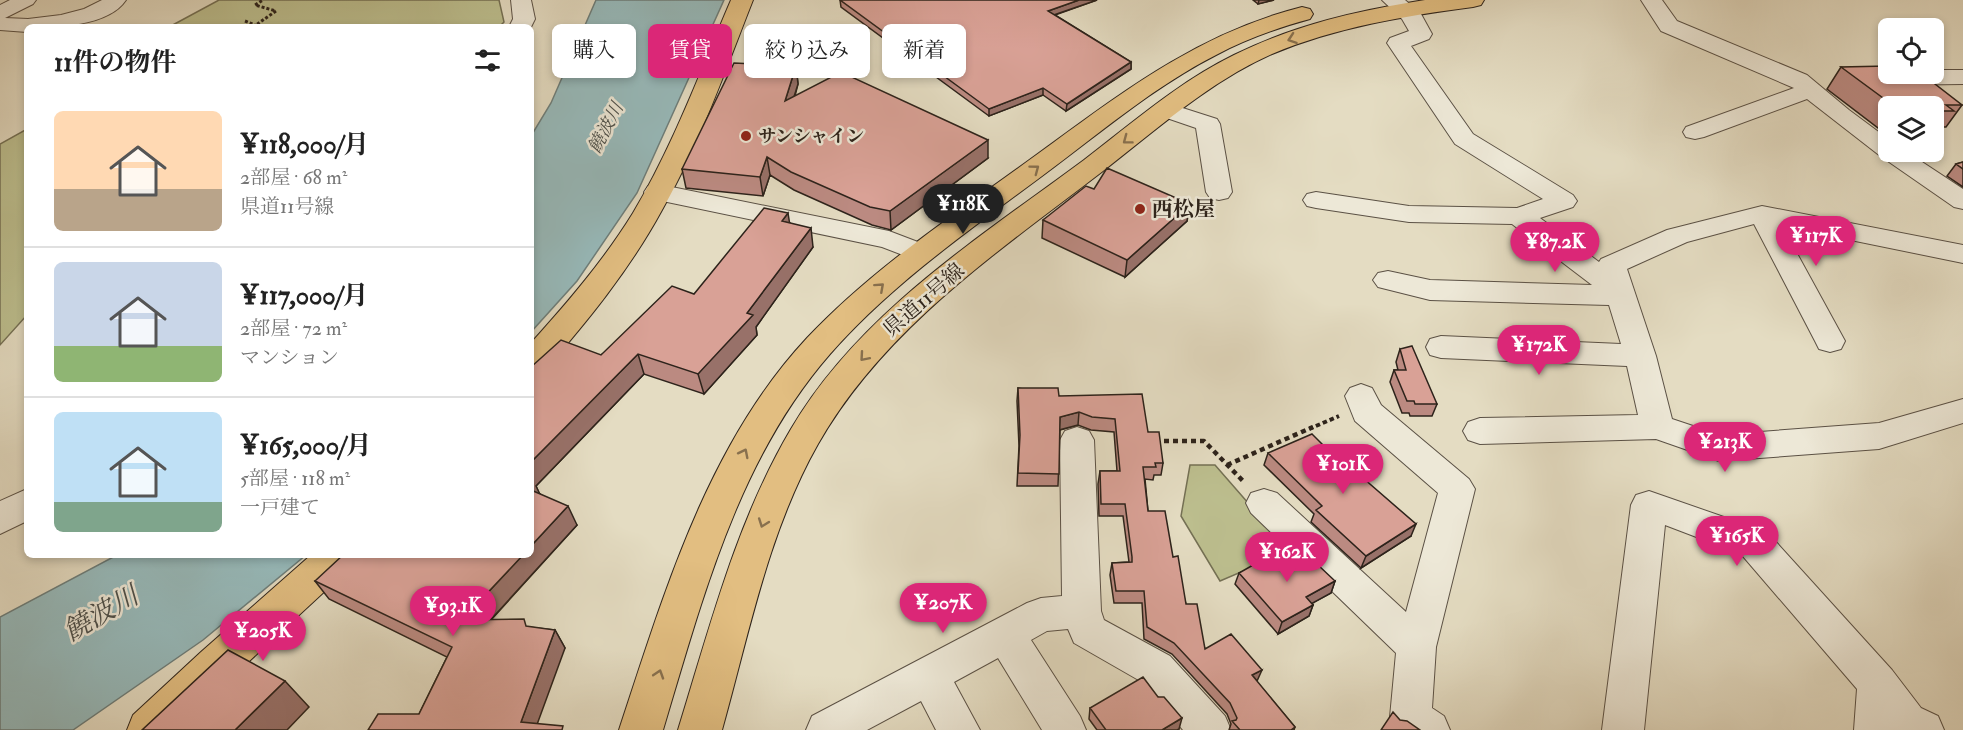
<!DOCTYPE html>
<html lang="ja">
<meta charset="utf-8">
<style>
body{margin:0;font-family:"IM FELL Double Pica","Noto Serif JP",serif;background:#f6f6f6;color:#222;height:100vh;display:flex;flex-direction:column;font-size:22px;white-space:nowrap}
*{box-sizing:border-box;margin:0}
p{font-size:20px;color:#767676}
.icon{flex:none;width:33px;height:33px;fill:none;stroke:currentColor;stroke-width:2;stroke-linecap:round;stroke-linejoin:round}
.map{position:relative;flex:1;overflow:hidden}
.details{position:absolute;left:24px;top:24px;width:510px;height:534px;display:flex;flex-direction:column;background:#fff;border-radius:9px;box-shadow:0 3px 9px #0003}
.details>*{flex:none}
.banner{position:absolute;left:552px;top:24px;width:570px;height:54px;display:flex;gap:12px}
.tools{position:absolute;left:1878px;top:18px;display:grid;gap:12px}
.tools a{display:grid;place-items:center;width:66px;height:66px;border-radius:9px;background:#fff;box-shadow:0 3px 9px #0003;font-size:30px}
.price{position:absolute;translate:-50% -51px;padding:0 14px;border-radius:21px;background:#db2777;color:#fff;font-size:20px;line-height:39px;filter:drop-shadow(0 2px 3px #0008)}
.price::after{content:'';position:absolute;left:50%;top:36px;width:18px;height:14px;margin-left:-9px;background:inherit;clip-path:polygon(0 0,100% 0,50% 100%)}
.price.selected{background:#222;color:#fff}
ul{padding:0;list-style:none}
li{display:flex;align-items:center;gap:18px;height:150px;padding:0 30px}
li+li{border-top:2px solid #e0e0e0}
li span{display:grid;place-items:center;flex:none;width:168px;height:120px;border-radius:9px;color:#555}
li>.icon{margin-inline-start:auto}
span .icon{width:72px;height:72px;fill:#fffc;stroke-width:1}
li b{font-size:26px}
h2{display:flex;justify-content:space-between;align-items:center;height:72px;padding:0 30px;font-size:26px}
.tag{padding:0 21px;border-radius:9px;background:#fff;box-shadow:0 3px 9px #0003;font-size:21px;line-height:54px}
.tag.selected{background:#db2777;color:#fff}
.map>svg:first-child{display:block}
.green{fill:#bcbe8e;stroke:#747054;stroke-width:1.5}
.water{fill:#97babb;stroke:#6d7e7b;stroke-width:1.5}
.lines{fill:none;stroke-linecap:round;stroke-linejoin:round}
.minor-casing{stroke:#5b5145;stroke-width:2}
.major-casing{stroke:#2d231b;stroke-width:2}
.path-far2{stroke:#2d231b;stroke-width:3;stroke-dasharray:3 2;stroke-linecap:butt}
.path-far1{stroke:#2d231b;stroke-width:4;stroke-dasharray:4.5 3;stroke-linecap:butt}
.path{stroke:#2d231b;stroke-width:4.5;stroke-dasharray:5 4;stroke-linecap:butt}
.minor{fill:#ede8d7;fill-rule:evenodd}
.major{fill:#e2be81;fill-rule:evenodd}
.wall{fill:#bb8a81;stroke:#2d231b;stroke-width:1.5}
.shaded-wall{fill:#987169;stroke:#2d231b;stroke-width:1.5}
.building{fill:#d9a196;stroke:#2d231b;stroke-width:1.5}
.oneway{stroke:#88704e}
.poi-dot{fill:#8f2418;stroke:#ede8d7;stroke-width:2}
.labels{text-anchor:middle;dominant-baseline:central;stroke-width:5;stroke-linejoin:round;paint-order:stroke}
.far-water-label{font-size:18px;font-style:italic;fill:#4d504b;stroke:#ede8d7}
.far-poi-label{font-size:18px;font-weight:bold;fill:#2d231b;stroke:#ede8d7;text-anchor:start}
.poi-label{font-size:21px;font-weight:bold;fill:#2d231b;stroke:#ede8d7;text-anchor:start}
.street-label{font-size:21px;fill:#2d231b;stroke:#ede8d7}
.near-water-label{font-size:27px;font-style:italic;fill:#4d504b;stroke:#ede8d7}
</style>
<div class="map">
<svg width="1963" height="730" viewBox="0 0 1963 730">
<rect width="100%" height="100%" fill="#e4dcc2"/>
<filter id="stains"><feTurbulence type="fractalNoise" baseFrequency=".00333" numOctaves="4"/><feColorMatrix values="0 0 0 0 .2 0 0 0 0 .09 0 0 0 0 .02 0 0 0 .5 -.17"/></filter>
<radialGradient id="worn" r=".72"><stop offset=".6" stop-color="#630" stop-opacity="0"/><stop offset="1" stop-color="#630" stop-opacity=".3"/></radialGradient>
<!-- green -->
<path class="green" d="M219,0H499L504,22L499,27H169Z
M27,129V315L0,345V144Z
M1190,465H1215L1290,551L1220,581L1181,516Z"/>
<!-- water -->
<path class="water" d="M596,0H724L637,193L577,281L531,332V136L551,103Z
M117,555H306L203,640L73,730H0V617Z"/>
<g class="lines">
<defs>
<path id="minor" d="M10,0H36L33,4L5,18L28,19L61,15L84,9L102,0H126C108,27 56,27 27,27V32L0,30V5Z
M511,0H531L535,19L531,27H509L513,19Z
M1382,0H1405L1421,14L1432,34L1429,39L1411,46L1473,134L1573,195L1577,201L1573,207L1540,218L1599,262L1601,259L1667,230L1762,206L1963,245V263L1782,226L1845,341L1841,349L1830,352L1819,349L1815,341L1754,224L1687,242L1627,269L1656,356L1672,419L1720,435L1879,423L1963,399V423L1879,449L1719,461L1656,439L1480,444L1468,440L1463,431L1468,422L1480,418L1638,415L1627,366L1441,358L1430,355L1426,347L1430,339L1441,336L1621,344L1609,305L1430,300L1378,287L1373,280L1378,273L1388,271L1430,280L1592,285L1512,224L1409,222L1316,208L1307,206L1303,200L1307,194L1316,192L1409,206L1517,208L1543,199L1455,144L1387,43L1390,38L1409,31L1402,19Z
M1641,0H1662L1677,21L1807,75L1849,110L1888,139V152H1907L1963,189V209L1954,207L1879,155L1807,99L1704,137L1695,139L1686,137L1683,132L1686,127L1794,88L1661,31Z
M1934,70H1963V84L1886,85L1878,83L1874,78L1878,73L1886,71L1888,74H1934Z
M1167,103L1217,119L1220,124L1232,192L1228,198L1219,200L1210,198L1206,192L1196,128L1158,115L1155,110L1158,105Z
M657,184L889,231L931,247L935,253L931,259L921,262L882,247L648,198L644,192L648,186Z
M1361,384L1372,388L1381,405L1469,479L1475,489L1436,647L1432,708L1444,716L1450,730H1396L1390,717L1396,653L1251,513L1246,503L1251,493L1264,489L1277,493L1406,612L1438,493L1355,421L1345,396L1350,388Z
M1077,427L1089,431L1094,440L1101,611L1104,620L1170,656L1225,716L1231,730H1183L1142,682L1074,643L1068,629L1047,631L1031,640L1080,716L1086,730H1042L998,658L954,682L980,730H936L921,701L867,730H806L812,716L1027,603L1041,598L1062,596L1060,440L1065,431Z
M27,489V521L0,534V501Z
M1649,491L1767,532L1892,670L1921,708L1938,716L1944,730H1854L1857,689L1741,554L1665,525L1644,730H1602L1631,505L1636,495Z"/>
<path id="major" d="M731,0H753C725,71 700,143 662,210C630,269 587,322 543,372L531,376V343C568,302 604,260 633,213C673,146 700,72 731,0Z
M1425,0H1484L1481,5L1473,7C1405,16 1336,27 1272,54C1209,82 1157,129 1103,171C999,251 884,328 818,444C768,532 749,634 722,730H678C710,627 736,522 791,429C859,313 979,238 1084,160C1132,123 1179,82 1234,55C1294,25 1360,10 1425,0Z
M1302,7L1310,9L1313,14L1310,19C1277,28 1246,39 1216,55C1157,85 1106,128 1054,167C977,225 894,281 830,354C738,459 702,600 663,730H619C664,594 707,445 807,338C875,266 960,211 1039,153C1124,91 1199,33 1302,7Z
M311,555H357L352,566L231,678L179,730H127L133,715L201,652Z"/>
</defs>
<!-- minor casing -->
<use href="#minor" class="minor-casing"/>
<!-- major casing -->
<use href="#major" class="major-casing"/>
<!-- path-far2 -->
<path class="path-far2" d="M245,21L255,25
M253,27L276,11L255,5L263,0"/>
<!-- path-far1 -->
<path class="path-far1" d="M1309,429L1339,416"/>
<!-- path -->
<path class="path" d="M1155,441H1204L1245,483
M1227,465L1313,427"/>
<!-- minor -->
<use href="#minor" class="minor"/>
<!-- major -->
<use href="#major" class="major"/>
</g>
<!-- wall -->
<path class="wall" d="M840,0H1097L1055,15L1131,62V69L1066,111L1043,95L989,116L841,7Z
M1253,0H1274L1258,4Z
M796,66L798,84L795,96L988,158L891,230L872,225L794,190L770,175L763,196L686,188L682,169Z
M1841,67L1962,105L1946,127H1942L1938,133H1934V106H1888V135L1886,134L1827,89Z
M1963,162V187L1947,176L1956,164Z
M1094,189L1190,204L1187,221L1125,277L1042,238L1043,220Z
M790,223L813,247L756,327L757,335L704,394L644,374L536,486L539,493L577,525L491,620L528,627L555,630L565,648L419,714L447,657L329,599L315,581L531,555V367L601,355L694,294Z
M1400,349L1437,404L1432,416H1410L1409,413H1402L1390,382L1394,370H1398L1396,362Z
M1018,388L1059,396L1148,432L1163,463L1161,475H1154L1153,480L1145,479L1148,511L1173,557L1186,604L1205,649L1257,682L1295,727L1294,730H1229L1231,724L1227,714L1172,654L1144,639L1142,603H1114L1110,575L1112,563L1129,562L1123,516H1099L1098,484L1100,471H1117L1114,432L1091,430L1078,425L1060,430L1058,486H1017L1019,446L1017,401Z
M1268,453L1337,459L1411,536L1361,568L1311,522L1314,514L1264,465Z
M1274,562L1335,581L1331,593L1312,603L1313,605L1309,616L1278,634L1235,584L1239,573Z
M1158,697L1179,729L1177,730H1097L1089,719L1090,708Z"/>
<!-- shaded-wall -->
<path class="shaded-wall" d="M1079,0H1097L1048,17V11Z
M1259,0H1274L1258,4Z
M1131,62V69L1066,111L1067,104Z
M796,66L798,84L787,119L785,101Z
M1043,88V95L989,116V109Z
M988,140V158L891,230L890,211Z
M767,157L770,175L763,196L760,177Z
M1190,204L1187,221L1125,277L1127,260Z
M788,213L791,232L782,221Z
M811,228L813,247L756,327L757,335L704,394L698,374L747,313Z
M638,354L644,374L536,486L544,503L531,492V462Z
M1079,412L1078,425L1059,430L1060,417Z
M568,506L577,525L474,638L462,620L523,555H531V546Z
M1416,524L1411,536L1361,568L1366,556Z
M1335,581L1331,593L1302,609L1306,597Z
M1313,605L1309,616L1278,634L1282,622Z
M555,630L565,648L535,730L521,722Z
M1262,670L1257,681L1252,675Z
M285,681L309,707L287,730H235Z
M1182,718L1179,729L1177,730H1162Z"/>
<!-- building -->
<path class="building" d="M840,0H1079L1048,11L1131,62L1067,104L1043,88L989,109Z
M734,63L796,66L785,101L841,72L988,140L890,211L870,207L791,172L767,157L760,177L682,169Z
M1888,66V74H1922L1962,105H1946L1954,111H1934V106H1894L1841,67Z
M1963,162V169L1956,164Z
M1107,168L1190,204L1127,260L1043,220L1086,186L1094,189Z
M764,208L788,213L782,221L811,228L747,313L753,315L698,374L638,354L531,462V367L561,340L601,355L672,286L694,294Z
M1412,346L1437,404H1415L1414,401H1407L1394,370H1406L1400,349Z
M1018,388H1058L1059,396L1142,394L1148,432H1159L1163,463H1155L1156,467H1143L1148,511H1165L1173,557L1178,556L1186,604H1197L1205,649L1231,634L1262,670L1252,675L1295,727L1291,730H1240L1232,721L1236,720L1237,718L1230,703L1174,643L1147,627L1144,591H1116L1112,563L1132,562V557L1125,504H1101L1100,471H1120L1115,419L1092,417L1079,412L1060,417L1059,474L1018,473L1020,435Z
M1312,434L1337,459L1340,458L1416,524L1366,556L1316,510L1322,506L1268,453Z
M531,490L568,506L531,546Z
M1300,548L1335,581L1306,597L1313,605L1282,622L1239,573L1269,556L1274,562Z
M343,555H523L462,620L524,619L526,626L555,630L521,722L563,726L562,730H368L378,714H419L452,647L315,581Z
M228,650L285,681L235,730H142Z
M1143,677L1158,697H1164L1182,718L1162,730H1106L1090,708Z
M1393,712L1400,720L1407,721L1420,730H1381Z"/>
<!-- one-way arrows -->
<defs><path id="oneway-chevron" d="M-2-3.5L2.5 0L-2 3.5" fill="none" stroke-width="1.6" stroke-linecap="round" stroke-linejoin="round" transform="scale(1.5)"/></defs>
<g class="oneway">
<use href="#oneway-chevron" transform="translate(1292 39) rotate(161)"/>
<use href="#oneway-chevron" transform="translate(1127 140) rotate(143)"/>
<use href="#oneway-chevron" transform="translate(1035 169) rotate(-37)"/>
<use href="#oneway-chevron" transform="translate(880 287) rotate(-42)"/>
<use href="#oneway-chevron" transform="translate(864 357) rotate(131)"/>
<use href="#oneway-chevron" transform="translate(744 453) rotate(-63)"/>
<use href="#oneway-chevron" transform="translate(763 523) rotate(110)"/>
<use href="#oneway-chevron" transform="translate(659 674) rotate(-72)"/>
</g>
<!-- markers -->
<g class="poi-dot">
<circle cx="746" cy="136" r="6"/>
<circle cx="1140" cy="209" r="6"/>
</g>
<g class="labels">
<!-- far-water labels -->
<g class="far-water-label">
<text transform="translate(606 128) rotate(-62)">饒波川</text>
</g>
<!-- far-poi labels -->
<g class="far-poi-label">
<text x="758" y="136">サンシャイン</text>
</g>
<!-- poi labels -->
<g class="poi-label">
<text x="1152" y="209">西松屋</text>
</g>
<!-- street labels -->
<g class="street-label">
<text transform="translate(924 300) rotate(-41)">県道11号線</text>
</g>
<!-- near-water labels -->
<g class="near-water-label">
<text transform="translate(101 614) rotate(-30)">饒波川</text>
</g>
</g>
<rect width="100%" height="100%" filter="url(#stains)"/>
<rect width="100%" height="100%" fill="url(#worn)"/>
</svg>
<div class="tools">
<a><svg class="icon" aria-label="locate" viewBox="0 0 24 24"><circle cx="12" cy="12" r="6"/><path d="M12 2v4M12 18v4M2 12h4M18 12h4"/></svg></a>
<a><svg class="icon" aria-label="layers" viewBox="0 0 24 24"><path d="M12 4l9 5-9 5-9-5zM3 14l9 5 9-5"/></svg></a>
</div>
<b class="price selected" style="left:963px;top:235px">¥118K</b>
<b class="price" style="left:1816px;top:267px">¥117K</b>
<b class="price" style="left:1555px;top:273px">¥87.2K</b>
<b class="price" style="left:1539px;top:376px">¥172K</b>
<b class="price" style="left:1725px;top:473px">¥213K</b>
<b class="price" style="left:1343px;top:495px">¥101K</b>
<b class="price" style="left:1737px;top:567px">¥165K</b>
<b class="price" style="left:1287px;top:583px">¥162K</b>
<b class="price" style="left:943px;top:634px">¥207K</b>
<b class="price" style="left:453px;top:637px">¥93.1K</b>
<b class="price" style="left:263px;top:662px">¥205K</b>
<div class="banner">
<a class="tag">購入</a>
<a class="tag selected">賃貸</a>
<a class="tag">絞り込み</a>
<a class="tag">新着</a>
</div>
<section class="details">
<h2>11件の物件<svg class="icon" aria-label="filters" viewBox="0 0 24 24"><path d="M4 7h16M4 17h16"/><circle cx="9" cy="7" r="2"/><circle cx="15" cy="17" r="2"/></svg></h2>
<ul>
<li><span style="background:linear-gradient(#ffd9b3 65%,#b9a48a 0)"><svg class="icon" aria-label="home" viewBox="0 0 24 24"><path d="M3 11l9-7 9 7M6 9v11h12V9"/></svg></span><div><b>¥118,000/月</b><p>2部屋 · 68 m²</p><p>県道11号線</p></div></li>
<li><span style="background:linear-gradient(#c9d6e8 70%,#8fb573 0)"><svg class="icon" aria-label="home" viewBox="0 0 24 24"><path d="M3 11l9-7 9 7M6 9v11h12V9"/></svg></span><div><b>¥117,000/月</b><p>2部屋 · 72 m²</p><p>マンション</p></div></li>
<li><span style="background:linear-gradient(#bfe0f5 75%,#7fa58c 0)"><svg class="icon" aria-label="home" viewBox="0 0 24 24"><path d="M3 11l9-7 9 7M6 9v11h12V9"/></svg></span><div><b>¥165,000/月</b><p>5部屋 · 118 m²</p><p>一戸建て</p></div></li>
</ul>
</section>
</div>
